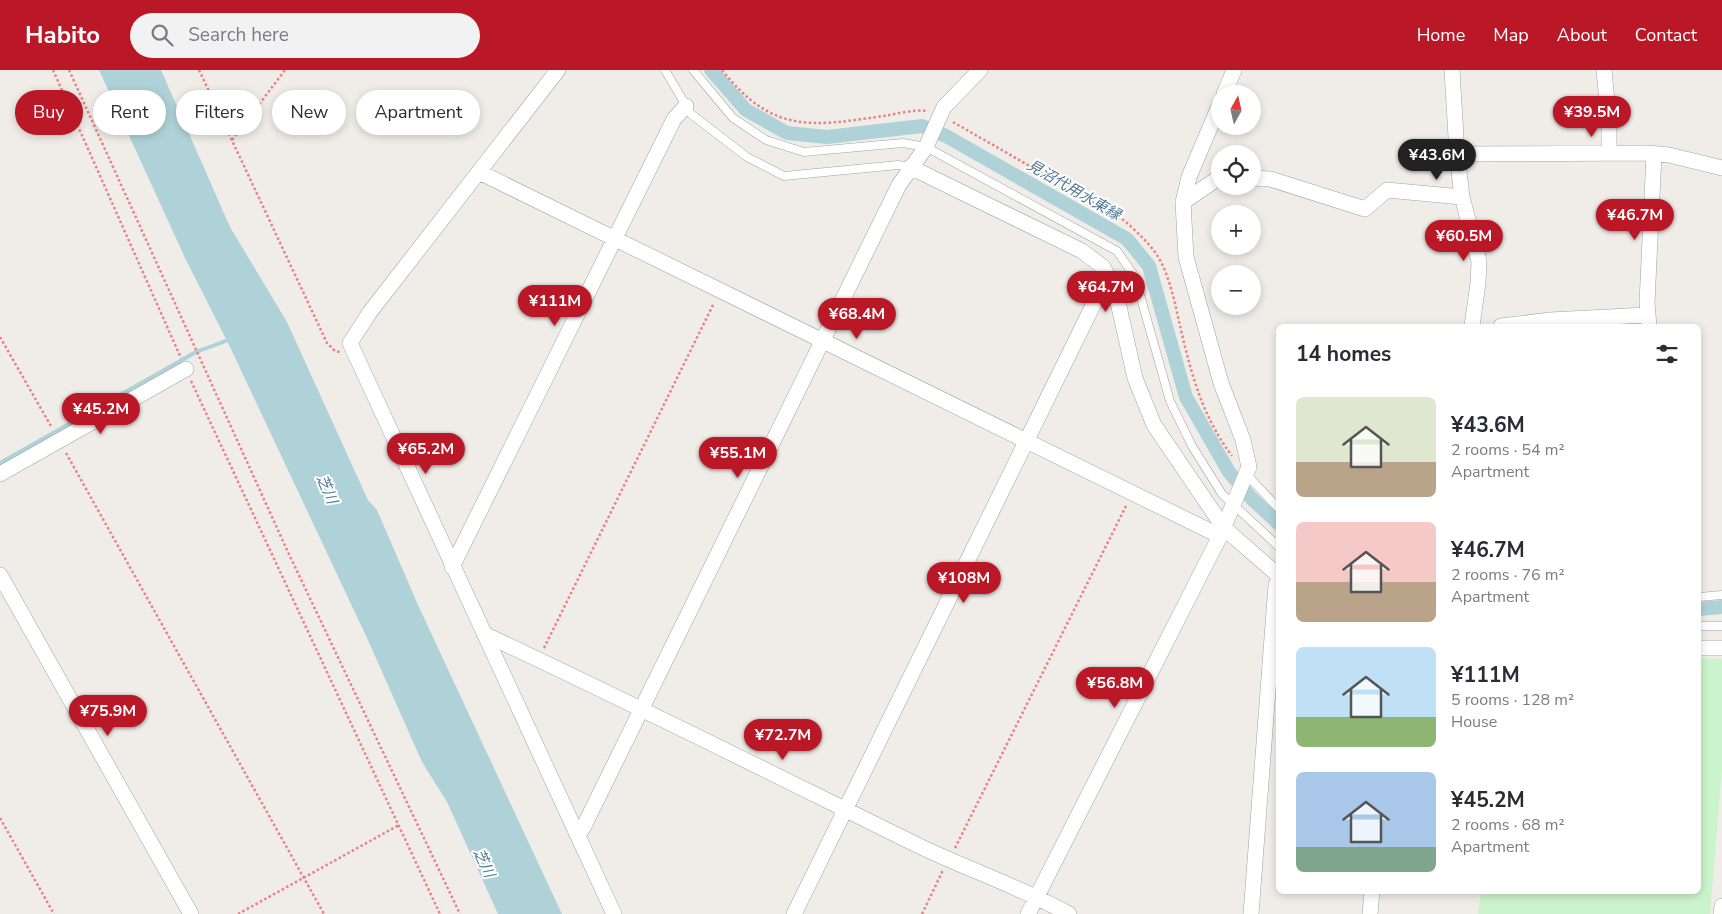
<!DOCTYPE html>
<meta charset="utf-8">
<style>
body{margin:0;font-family:"Nunito Sans","Noto Sans JP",sans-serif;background:#f2f2f3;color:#2b2b33;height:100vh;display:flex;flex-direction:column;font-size:19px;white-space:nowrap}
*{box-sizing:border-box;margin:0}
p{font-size:16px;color:#7c7c81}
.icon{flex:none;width:28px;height:28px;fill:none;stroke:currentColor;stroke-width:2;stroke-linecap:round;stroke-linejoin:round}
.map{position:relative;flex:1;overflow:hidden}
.panel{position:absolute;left:1276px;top:254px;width:425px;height:570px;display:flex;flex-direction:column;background:#fff;border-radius:8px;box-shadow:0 2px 8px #0003}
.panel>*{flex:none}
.guide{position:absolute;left:15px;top:20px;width:475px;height:45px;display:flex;gap:10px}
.needle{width:32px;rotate:8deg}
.buttons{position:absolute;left:1211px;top:15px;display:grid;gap:10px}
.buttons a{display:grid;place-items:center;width:50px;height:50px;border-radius:50%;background:#fff;box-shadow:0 2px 8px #0003;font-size:25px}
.price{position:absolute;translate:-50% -42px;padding:0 11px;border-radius:18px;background:#ba1826;color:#fff;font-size:16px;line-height:32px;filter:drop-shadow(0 1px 2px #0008)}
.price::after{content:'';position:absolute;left:50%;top:30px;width:15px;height:11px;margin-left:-8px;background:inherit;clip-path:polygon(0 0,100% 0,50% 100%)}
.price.on{background:#222;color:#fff}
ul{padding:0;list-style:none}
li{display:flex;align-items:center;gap:15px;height:125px;padding:0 20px}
li span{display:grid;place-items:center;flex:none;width:140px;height:100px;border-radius:8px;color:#555}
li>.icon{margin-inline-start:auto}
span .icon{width:60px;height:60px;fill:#fffc;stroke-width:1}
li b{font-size:21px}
h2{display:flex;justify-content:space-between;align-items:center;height:60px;padding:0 20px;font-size:21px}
.pill{padding:0 18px;border-radius:22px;background:#fff;box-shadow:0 2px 8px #0003;font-size:18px;line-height:45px}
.pill.on{background:#ba1826;color:#fff}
header{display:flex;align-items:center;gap:30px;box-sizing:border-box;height:70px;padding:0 25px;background:#ba1826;color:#fff}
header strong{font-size:24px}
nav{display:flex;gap:28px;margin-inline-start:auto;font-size:18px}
.search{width:350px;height:45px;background:#f2f2f3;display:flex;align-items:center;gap:12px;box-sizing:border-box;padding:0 18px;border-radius:28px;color:#7c7c81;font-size:19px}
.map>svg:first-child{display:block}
.park{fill:#ccf4cc}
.water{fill:#afd2d8}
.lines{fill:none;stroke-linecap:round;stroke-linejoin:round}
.stream{stroke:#afd2d8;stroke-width:4}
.canal{stroke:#afd2d8;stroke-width:14}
.service-casing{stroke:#a2a2a2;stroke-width:9}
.minor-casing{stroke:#a2a2a2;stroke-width:16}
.path{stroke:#ea8280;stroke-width:2.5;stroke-dasharray:2.5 2.5;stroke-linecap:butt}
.service{stroke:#fff;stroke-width:8}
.minor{stroke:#fff;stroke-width:15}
.labels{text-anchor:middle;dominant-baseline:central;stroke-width:4;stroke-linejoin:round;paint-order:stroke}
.water-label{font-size:15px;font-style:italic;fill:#517a97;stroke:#fff}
</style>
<header>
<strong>Habito</strong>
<div class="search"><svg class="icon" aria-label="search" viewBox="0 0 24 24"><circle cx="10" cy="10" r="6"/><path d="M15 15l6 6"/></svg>Search here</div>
<nav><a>Home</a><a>Map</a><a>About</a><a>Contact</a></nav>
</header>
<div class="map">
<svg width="1722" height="844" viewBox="0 0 1722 844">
<rect width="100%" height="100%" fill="#f0ede9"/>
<!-- park -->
<path class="park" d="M1699,588L1722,589V699L1710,844H1478L1481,821H1699Z"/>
<!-- water -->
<path class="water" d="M99,0H161L230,157L287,252L368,430L377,440L418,535L562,844H498L447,732L422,692L367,568L230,277L185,188Z"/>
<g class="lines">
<!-- stream -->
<path class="stream" d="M0,393L196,282L231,269"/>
<!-- canal -->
<path class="canal" d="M711,0L746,40L787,63L827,67L922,56L946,66L1127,169L1149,196L1186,327L1229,402L1251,428L1279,454
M1699,539L1722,537"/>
<defs>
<path id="service" d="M665,0L691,44L747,87L784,106L898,95L910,97
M693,0L733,48L766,70L804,82L903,73L926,77L1117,181L1135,207L1170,331L1192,376L1222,424L1279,477
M1247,405L1279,439
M1699,527L1722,525
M1699,556H1722"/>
<path id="minor" d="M558,0L370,242L350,273L614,844
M1604,0L1609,52V83
M1224,24L1234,0
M1457,84L1648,83L1669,85L1722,98
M910,97L1082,181L1103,197L1115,219L1135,308L1154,355L1224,458L1279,506
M479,102L1220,466
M1252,108L1270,109L1365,139L1387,120L1462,127L1457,84L1452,0
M1462,127L1479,191L1478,213L1472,256
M1183,132L1220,107
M1501,256L1550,250L1647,245
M1649,256L1647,233L1654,84
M0,404L186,299
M452,497L674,49L686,36
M0,505L191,844
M484,564C630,632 773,704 917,775C967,799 1020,817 1069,844
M1699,578H1722
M578,765L583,758L899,115L926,77L944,37L980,0
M794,844L1105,211L1110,207
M1028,844L1220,466L1249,397L1243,370L1221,313L1186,187L1183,132L1189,107L1220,34
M1251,844L1276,515L1279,509
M1370,844L1372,821
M1721,844L1722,836"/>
</defs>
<!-- service casing -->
<use href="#service" class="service-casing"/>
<!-- minor casing -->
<use href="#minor" class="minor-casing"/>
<!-- path -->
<path class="path" d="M53,0L181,288
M69,0L287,480L460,844
M199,0L327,273L335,281L340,282
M722,0C772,63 809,57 883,46C897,44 914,39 928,41
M953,52L1125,151C1139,164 1154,177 1162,194C1172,215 1176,239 1181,260C1192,307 1203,347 1232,386
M232,70L285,0
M0,267L52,358
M191,311L440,844
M66,383L324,844
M544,578L714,233
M0,748L54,844
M955,778L1127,434
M238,844L399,755
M922,844L943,800"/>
<!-- service -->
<use href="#service" class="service"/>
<!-- minor -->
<use href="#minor" class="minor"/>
</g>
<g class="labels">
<!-- water labels -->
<g class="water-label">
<text transform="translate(1074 120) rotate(30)">見沼代用水東縁</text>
<text transform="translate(327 419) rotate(67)">芝川</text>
<text transform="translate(484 793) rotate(65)">芝川</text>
</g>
</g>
</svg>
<div class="buttons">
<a><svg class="needle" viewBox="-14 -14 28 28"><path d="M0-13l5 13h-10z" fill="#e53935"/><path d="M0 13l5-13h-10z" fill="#7c7c81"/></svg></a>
<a><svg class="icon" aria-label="locate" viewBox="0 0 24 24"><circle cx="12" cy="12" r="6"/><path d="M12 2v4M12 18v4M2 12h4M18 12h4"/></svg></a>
<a>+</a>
<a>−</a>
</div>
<b class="price" style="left:1592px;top:68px">¥39.5M</b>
<b class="price on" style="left:1437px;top:111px">¥43.6M</b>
<b class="price" style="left:1635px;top:171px">¥46.7M</b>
<b class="price" style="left:1464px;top:192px">¥60.5M</b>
<b class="price" style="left:1106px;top:243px">¥64.7M</b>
<b class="price" style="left:555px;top:257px">¥111M</b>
<b class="price" style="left:857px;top:270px">¥68.4M</b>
<b class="price" style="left:101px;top:365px">¥45.2M</b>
<b class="price" style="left:426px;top:405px">¥65.2M</b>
<b class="price" style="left:738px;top:409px">¥55.1M</b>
<b class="price" style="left:964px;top:534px">¥108M</b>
<b class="price" style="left:1115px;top:639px">¥56.8M</b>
<b class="price" style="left:108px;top:667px">¥75.9M</b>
<b class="price" style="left:783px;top:691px">¥72.7M</b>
<div class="guide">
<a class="pill on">Buy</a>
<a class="pill">Rent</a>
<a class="pill">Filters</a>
<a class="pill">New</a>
<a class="pill">Apartment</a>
</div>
<section class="panel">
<h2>14 homes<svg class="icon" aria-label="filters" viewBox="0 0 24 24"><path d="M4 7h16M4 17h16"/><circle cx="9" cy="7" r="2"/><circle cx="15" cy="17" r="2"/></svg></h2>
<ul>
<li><span style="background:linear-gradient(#dfe7d0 65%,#b9a48a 0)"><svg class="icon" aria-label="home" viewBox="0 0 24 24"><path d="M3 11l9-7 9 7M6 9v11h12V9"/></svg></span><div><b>¥43.6M</b><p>2 rooms · 54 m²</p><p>Apartment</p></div></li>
<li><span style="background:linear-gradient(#f6c9c9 60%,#b9a48a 0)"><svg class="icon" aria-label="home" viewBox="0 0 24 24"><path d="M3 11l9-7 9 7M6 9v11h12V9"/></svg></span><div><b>¥46.7M</b><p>2 rooms · 76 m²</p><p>Apartment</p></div></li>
<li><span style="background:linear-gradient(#bfe0f5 70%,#8fb573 0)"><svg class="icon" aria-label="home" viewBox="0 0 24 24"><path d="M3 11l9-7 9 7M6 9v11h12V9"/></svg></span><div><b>¥111M</b><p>5 rooms · 128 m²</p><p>House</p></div></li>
<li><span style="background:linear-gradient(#a9c7e8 75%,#7fa58c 0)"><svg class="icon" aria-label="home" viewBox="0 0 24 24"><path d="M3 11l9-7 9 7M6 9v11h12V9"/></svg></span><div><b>¥45.2M</b><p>2 rooms · 68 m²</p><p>Apartment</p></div></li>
</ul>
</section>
</div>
